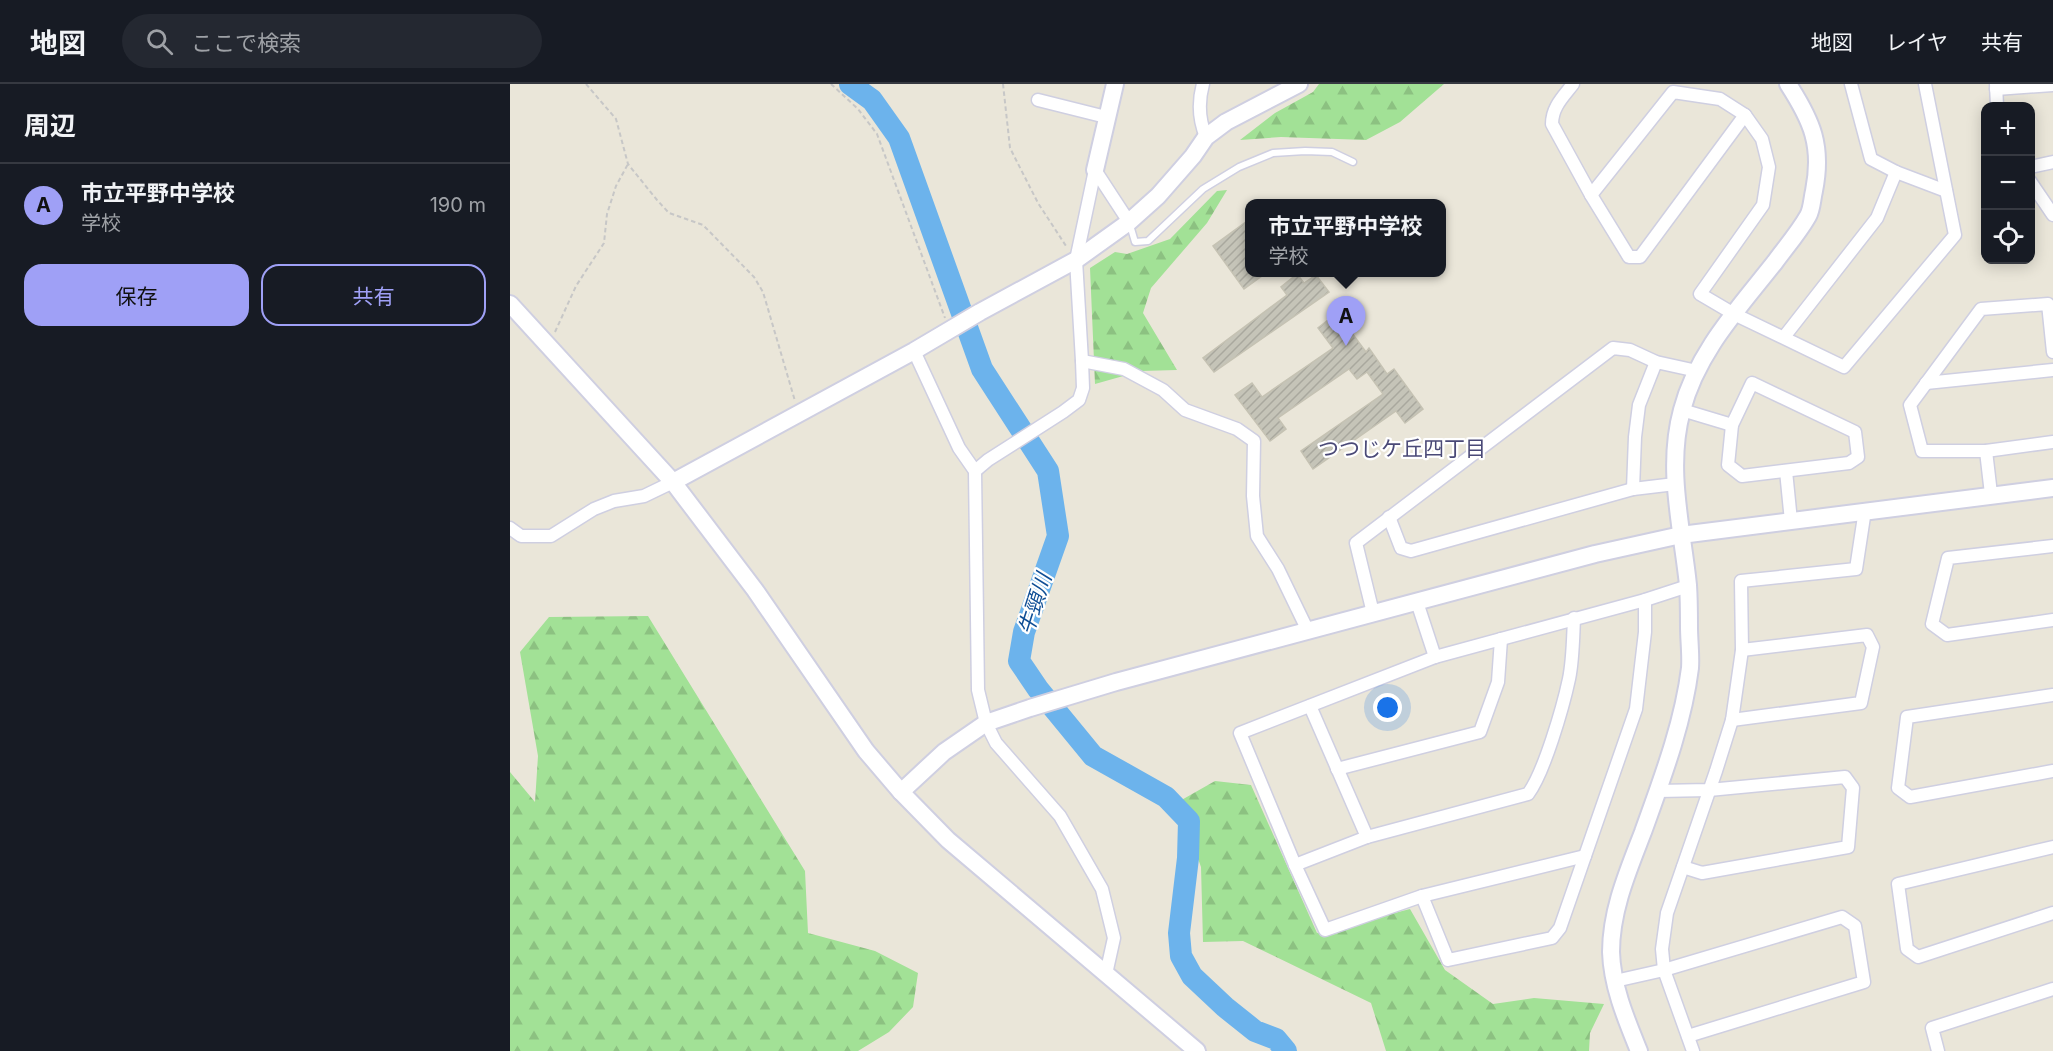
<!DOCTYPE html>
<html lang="ja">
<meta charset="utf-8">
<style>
:root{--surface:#171b24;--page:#242831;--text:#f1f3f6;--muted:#9ea1a6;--line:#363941;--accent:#9fa0f6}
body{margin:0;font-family:Inter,"Noto Sans JP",sans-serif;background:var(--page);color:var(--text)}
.controls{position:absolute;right:18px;top:18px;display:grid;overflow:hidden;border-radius:12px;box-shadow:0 3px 15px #0003}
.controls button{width:54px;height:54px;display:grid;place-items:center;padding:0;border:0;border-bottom:2px solid var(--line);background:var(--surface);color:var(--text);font:30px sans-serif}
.you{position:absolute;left:878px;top:624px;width:21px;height:21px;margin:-15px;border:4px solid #fff;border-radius:50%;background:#1a73e8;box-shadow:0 0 0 9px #1a73e833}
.badge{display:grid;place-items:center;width:39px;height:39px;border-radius:50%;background:var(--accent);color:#111;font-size:20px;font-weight:700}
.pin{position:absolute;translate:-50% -50px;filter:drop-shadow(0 2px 3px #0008)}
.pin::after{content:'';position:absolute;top:32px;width:21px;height:18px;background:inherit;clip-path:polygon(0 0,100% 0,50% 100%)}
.popup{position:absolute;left:735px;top:115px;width:201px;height:78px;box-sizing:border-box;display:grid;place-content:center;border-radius:12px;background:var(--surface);filter:drop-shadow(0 2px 4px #0005);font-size:20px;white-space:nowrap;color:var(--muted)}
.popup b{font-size:22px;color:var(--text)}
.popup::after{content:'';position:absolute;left:50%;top:100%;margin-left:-12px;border:12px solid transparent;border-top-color:var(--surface)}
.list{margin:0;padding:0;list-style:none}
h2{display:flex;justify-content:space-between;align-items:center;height:78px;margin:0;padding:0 24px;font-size:26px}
h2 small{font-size:20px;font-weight:400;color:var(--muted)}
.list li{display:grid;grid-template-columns:39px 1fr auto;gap:18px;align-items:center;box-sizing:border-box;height:84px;padding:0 24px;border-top:2px solid var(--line)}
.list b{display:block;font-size:22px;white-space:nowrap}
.list p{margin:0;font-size:20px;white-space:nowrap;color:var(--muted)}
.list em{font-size:20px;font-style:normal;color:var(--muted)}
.actions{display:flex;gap:12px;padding:18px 24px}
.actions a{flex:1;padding:14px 0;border:2px solid var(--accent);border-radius:18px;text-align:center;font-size:21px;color:var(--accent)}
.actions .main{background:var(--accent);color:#111}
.icon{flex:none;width:33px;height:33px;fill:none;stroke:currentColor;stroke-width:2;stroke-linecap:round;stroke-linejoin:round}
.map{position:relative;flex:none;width:1543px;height:967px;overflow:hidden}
header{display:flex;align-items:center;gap:36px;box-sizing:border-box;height:84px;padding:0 30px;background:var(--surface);border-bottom:2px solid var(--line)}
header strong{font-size:28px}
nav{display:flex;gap:33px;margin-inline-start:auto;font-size:21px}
.search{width:420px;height:54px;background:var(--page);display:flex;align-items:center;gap:15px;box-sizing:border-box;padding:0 21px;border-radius:33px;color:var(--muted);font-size:22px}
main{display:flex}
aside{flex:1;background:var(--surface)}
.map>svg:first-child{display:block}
.forest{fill:url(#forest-firs)}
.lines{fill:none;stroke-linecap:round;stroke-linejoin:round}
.river{stroke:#6cb3ec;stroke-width:22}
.building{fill:url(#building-hatch);stroke:#c5c2b3;stroke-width:1.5}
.lane-casing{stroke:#cfcfe1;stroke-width:9}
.street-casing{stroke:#cfcfe1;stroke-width:15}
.secondary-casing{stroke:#cfcfe1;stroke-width:20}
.path{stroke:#c7c7c7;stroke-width:2;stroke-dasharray:4.5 3;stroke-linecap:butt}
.lane{stroke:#fff;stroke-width:6}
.street{stroke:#fff;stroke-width:12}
.secondary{stroke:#fff;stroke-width:16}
.labels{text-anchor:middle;stroke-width:4.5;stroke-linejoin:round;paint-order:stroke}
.neighbourhood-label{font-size:21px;fill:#4a4977;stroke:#fff}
.water-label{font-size:21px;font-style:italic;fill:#0f4e95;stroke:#fff}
</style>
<header>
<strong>地図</strong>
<div class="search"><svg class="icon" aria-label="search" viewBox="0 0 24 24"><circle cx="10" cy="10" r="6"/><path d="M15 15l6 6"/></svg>ここで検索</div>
<nav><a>地図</a><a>レイヤ</a><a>共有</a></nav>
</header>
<main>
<aside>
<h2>周辺<small></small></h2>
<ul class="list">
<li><span class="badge">A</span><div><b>市立平野中学校</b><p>学校</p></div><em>190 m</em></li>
</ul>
<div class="actions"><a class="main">保存</a><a>共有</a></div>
</aside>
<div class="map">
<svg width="1543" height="967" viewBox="0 0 1543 967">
<defs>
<pattern id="forest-firs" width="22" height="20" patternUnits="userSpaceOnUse" patternTransform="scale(1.5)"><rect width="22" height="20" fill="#a2e196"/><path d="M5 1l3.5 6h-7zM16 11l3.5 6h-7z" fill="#8cc181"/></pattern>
<pattern id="building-hatch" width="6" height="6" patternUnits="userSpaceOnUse" patternTransform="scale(1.5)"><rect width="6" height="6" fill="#c5c4b8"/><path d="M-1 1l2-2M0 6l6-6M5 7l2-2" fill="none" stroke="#a9a89e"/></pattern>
</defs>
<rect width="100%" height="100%" fill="#eae6d9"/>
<!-- forest -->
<g class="forest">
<path d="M809 0H934L890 38 856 56 771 53 730 56 765 29 803 8Z"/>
<path d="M717 106 697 139 641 204 633 229 667 286 631 287 585 300 580 184 605 168 617 170 660 155 707 107Z"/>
<path d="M138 532 295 787 298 849 365 867 408 889 403 923 379 948 348 967H0V688L25 718 28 672 10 568 39 533Z"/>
<path d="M705 697 741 701 807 849 900 825 935 886 983 920 1024 914 1094 920 1080 949 1079 967H876L861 919 733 857 693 858 691 783 668 718Z"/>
</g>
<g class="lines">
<!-- river -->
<path class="river" d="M340 0 362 16 389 54 472 285 538 387 548 452 514 548 509 577 528 605 583 672 656 713 679 737 678 774 669 849 671 872 682 892 715 923 745 947 766 955 776 967"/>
</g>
<!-- building -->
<g class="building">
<path d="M740 135V189H756L734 205 703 162Z"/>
<path d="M787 190 794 199 806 191 819 208 704 288 693 274 777 211 771 203Z"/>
<path d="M827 229 856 268 859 264 877 290 884 285 913 325 895 339 886 327 803 385 791 367 873 310 857 288 847 295 839 285 768 334 776 345 760 357 725 311 742 299 752 313 823 264 808 244Z"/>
</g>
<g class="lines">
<!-- lane casing -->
<g class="lane-casing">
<path id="lane" d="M620 141 625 158 638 157 693 105 729 83 763 69 795 67 822 68 843 78"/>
</g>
<!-- street casing -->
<g class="street-casing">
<g id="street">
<path d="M693 0C688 18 689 36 696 53"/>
<path d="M1063 0C1053 13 1042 23 1042 40L1081 111 1119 173H1130L1235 31"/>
<path d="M1341 0 1361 75 1386 88 1436 107"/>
<path d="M1486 0 1487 22"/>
<path d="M1486 5 1543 1"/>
<path d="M528 16 596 33"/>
<path d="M1520 83 1543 78"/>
<path d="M585 86 619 138"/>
<path d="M1520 97 1543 131"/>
<path d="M1081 111 1163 8 1210 15 1235 31 1252 55 1259 83 1253 121 1190 210 1224 230 1334 283 1445 151 1415 0"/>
<path d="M1274 253 1367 134 1386 88"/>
<path d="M404 267 449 364 465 387 468 606 476 639 486 659 550 732 592 805 604 854 596 890"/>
<path d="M1543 268 1538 220 1471 225 1400 321 1412 367H1476L1543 358"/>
<path d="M572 277 614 285 653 306 675 326 727 345 744 357 743 412 747 452 768 485 798 547"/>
<path d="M1242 299 1345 348 1348 373 1339 379 1232 392 1218 381 1222 341Z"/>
<path d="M1416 299 1543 286"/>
<path d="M1172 326 1222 341"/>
<path d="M1476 367 1481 410"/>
<path d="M465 387 478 376 553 328 569 316 573 304 572 277 566 176 585 86"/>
<path d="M1276 387 1281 437"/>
<path d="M1123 405 1125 353 1129 321 1146 278"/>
<path d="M879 433 891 464 901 467 1123 405 1165 400"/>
<path d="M0 444 11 452H41L84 425 104 417 134 412 163 398"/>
<path d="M1543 462 1438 474 1422 540 1437 551 1543 536"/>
<path d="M907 518 925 573"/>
<path d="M863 529 846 459 1103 264 1120 266 1146 278 1187 287"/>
<path d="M1543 611 1397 633 1388 704 1400 713 1543 687"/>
<path d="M800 622 857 753"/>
<path d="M1222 636 1351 619 1363 563 1357 551 1232 566"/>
<path d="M827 685 970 648 988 598 991 555"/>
<path d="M1148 707 1199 706 1335 693 1343 704 1338 763 1192 789 1173 783"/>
<path d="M1543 763 1388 800 1397 865 1408 873 1543 829"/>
<path d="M1075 772 912 812 815 846 785 781 730 649 925 573 1135 516 1178 502"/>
<path d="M785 781 857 753 1018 710C1034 689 1053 623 1059 595 1063 576 1063 554 1064 534"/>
<path d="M912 812 938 876 1042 854 1050 844 1126 625 1135 548V516"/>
<path d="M1105 897 1154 886 1332 833 1345 842 1354 898 1178 952"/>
<path d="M1183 967 1154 886 1152 865 1157 829 1206 687 1222 636 1232 566 1231 497 1346 485 1355 426"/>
<path d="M1428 967 1422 944 1543 905"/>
</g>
</g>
<!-- secondary casing -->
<g class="secondary-casing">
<g id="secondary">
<path d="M585 86 605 0"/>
<path d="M0 220 163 398 245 506 356 667 391 708 438 756 687 967"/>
<path d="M163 398 404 267 470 228 566 176 619 138 648 112 683 72 696 53 716 38 789 0"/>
<path d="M391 708 434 668 476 639 520 624 606 598 1085 470 1171 451 1543 404"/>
<path d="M1129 967C1116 935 1102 902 1101 868 1101 826 1118 787 1133 748 1152 695 1173 640 1180 584 1181 571 1179 556 1179 543 1179 529 1179 515 1178 501 1172 443 1156 384 1172 326 1187 268 1229 224 1265 178 1276 163 1289 148 1298 132 1302 125 1302 115 1304 107 1313 62 1302 37 1278 0"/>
</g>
</g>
<!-- path -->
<g class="path">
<path d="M76 0 106 35 118 80 147 116 159 129 193 141 244 193 253 208 285 317"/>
<path d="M321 0 348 25 367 50 435 234"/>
<path d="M493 0 500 64 528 119 556 162"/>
<path d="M45 248 66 202 94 159 97 130 106 102 118 80"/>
</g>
<!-- lane -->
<use href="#lane" class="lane"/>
<!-- street -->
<use href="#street" class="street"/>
<!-- secondary -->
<use href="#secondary" class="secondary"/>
</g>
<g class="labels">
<!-- neighbourhood labels -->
<g class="neighbourhood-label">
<text x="892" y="372">つつじケ丘四丁目</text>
</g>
<!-- water labels -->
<g class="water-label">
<text transform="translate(525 520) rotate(-72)" y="7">牛頸川</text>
</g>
</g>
</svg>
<div class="controls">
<button>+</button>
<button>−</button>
<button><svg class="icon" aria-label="locate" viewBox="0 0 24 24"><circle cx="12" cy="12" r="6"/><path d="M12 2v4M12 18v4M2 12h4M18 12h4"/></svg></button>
</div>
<div class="you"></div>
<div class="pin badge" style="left:836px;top:262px">A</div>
<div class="popup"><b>市立平野中学校</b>学校</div>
</div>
</main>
